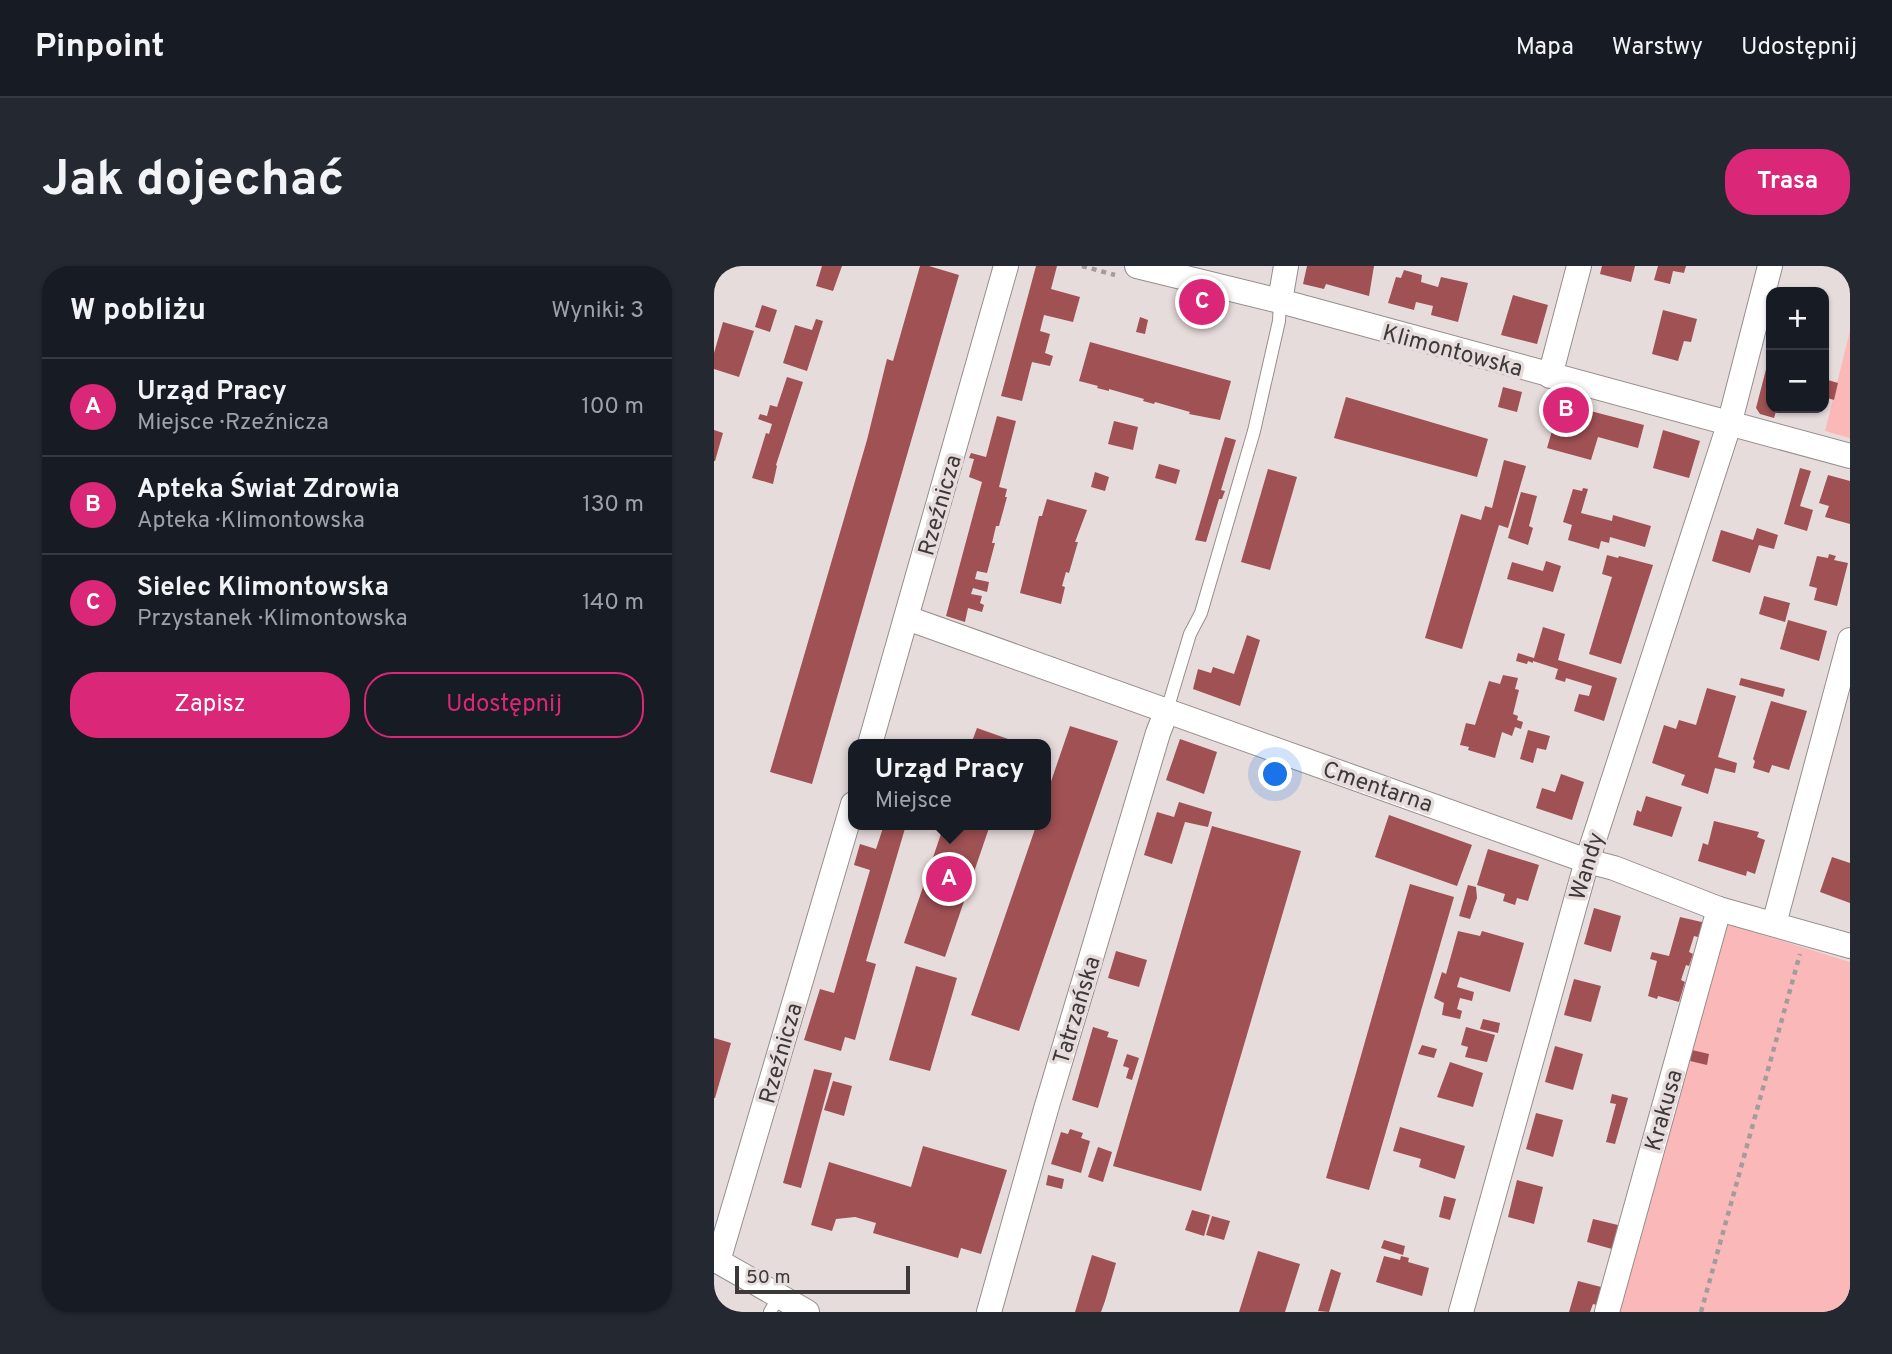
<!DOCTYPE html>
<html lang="pl">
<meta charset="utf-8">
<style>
:root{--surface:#171b24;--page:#242831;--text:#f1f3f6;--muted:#9ea1a6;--line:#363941;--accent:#db2777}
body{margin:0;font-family:Overpass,sans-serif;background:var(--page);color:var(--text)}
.controls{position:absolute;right:21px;top:21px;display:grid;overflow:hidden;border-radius:14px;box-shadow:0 2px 5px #0004}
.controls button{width:63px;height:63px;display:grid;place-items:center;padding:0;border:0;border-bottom:2px solid var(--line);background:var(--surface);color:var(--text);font:35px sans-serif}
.scale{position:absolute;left:21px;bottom:18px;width:175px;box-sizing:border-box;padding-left:7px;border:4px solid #3d3939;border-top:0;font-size:19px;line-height:24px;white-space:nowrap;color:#3d3939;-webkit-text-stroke:5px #e7dcdc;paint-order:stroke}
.you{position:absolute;left:562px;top:509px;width:24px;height:24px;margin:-18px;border:5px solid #fff;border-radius:50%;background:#1a73e8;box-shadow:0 0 0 10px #1a73e833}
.badge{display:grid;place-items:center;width:46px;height:46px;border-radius:50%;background:var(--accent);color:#fff;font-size:23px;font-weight:700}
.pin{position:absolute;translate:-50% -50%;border:4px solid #fff;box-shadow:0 2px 7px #0006}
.popup{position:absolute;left:134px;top:473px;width:203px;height:91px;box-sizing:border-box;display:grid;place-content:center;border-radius:14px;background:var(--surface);filter:drop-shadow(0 2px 5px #0005);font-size:23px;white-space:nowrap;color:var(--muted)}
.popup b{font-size:26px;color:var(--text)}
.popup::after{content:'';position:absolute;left:50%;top:100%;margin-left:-14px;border:14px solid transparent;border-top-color:var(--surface)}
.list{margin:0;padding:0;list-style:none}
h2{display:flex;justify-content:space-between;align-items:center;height:91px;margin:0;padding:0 28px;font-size:30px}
h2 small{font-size:23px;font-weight:400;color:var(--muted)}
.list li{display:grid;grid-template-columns:46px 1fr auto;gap:21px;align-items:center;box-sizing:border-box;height:98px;padding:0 28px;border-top:2px solid var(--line)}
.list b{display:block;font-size:26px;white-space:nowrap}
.list p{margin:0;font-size:23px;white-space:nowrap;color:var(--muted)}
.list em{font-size:23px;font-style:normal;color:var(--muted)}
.actions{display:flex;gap:14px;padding:21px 28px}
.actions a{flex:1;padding:16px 0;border:2px solid var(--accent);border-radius:28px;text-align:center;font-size:24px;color:var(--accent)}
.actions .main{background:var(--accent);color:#fff}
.map{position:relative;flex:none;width:1136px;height:1046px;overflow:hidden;border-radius:28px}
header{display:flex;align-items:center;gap:42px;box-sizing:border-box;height:98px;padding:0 35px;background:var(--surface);border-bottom:2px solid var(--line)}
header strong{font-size:33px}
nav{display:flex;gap:38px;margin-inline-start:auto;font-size:24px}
.intro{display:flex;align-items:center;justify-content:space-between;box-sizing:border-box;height:168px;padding:0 42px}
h1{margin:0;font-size:49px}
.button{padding:18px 32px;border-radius:28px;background:var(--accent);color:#fff;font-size:24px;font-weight:700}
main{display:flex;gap:42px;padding:0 42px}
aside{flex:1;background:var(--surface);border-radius:28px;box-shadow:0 2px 5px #0004}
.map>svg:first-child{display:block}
.green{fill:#fbb8b8}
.building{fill:#9f5154}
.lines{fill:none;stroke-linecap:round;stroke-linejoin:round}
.lane-casing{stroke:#968d8c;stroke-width:14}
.street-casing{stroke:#968d8c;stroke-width:26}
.path{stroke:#a49c9c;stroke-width:4.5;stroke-dasharray:5 5;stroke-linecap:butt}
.lane{stroke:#fff;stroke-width:12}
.street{stroke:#fff;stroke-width:24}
.labels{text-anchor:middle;stroke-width:7;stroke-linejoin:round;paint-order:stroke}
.street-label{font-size:23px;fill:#3d3939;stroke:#e7dcdc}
</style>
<header>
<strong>Pinpoint</strong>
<nav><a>Mapa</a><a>Warstwy</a><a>Udostępnij</a></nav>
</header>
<div class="intro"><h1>Jak dojechać</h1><a class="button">Trasa</a></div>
<main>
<aside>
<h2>W pobliżu<small>Wyniki: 3</small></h2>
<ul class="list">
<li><span class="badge">A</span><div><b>Urząd Pracy</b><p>Miejsce · Rzeźnicza</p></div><em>100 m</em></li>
<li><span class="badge">B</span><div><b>Apteka Świat Zdrowia</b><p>Apteka · Klimontowska</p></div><em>130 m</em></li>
<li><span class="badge">C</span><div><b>Sielec Klimontowska</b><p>Przystanek · Klimontowska</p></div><em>140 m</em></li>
</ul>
<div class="actions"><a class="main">Zapisz</a><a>Udostępnij</a></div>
</aside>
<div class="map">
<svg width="1136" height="1046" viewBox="0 0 1136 1046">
<rect width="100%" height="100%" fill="#e7dcdc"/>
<!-- green -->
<g class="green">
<path d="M1136 65V172L1111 165Z"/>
<path d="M1014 658 1136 696V1046H900L1005 669Z"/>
</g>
<!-- building -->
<g class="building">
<path d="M108 0H128L119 25 102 20Z"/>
<path d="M206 0H215L245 9 98 518 56 506 153 174 173 93 179 95Z"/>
<path d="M322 0H343L337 23 366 31 359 56 330 49 326 65 336 68 331 87 339 90 336 100 318 96 308 135 287 130Z"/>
<path d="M593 0H660L655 30 612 18 610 23 589 18Z"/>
<path d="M888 0H921L917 16 886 8Z"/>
<path d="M944 0H972L970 7 959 5 956 18 940 14Z"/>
<path d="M690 4 708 9 707 16 724 21 727 11 754 17 744 56 717 49 719 40 702 36 700 44 674 37 682 11 687 12Z"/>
<path d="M799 29 834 39 823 78 787 69Z"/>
<path d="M48 39 63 44 56 66 41 61Z"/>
<path d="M949 44 983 53 977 76 970 75 964 95 938 88Z"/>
<path d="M426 51 434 54 431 68 422 66Z"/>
<path d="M102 53 109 55 93 105 69 97 81 59 98 64Z"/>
<path d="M9 56 40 65 25 111 0 103V87Z"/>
<path d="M376 76 517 115 506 154 475 148 476 146 441 136 440 138 429 135 430 133 395 123V125L383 122 384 120 365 115Z"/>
<path d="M1056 88 1057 142H1063L1060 152 1046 148 1042 142Z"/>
<path d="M73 111 89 116 62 199 63 200 59 218 38 212 52 167 55 168 58 158 44 153 46 148 53 150 56 139 63 141Z"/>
<path d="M1114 114 1124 117 1120 134 1110 131Z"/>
<path d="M789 121 808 126 803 146 784 141Z"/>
<path d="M632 131 774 173 763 211 620 172Z"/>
<path d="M846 137 930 159 924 182 884 171 877 194 833 182Z"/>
<path d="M283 150 302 155 285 221 293 223 291 231H293L285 260H282L278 277H281L273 307 263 305 261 313 275 316 273 326 259 322 257 328 268 330 266 337 270 339 268 346 254 342 251 356 232 350 268 216 255 211 260 193 255 192 257 187 272 191Z"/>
<path d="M400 155 424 161 419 184 394 178Z"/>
<path d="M0 164 9 167 1 195H0Z"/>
<path d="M949 164 986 175 975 212 939 202Z"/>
<path d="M511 171 522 174 507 224 511 225 508 233H505L492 276 481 274Z"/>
<path d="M790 194 812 200 794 262 785 259 748 383 711 372 747 248 767 254 771 240 778 242Z"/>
<path d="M445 198 466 204 462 218 441 212Z"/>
<path d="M1086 202 1097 205 1086 240 1099 244 1093 265 1070 258Z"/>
<path d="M554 203 583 211 556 304 527 296Z"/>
<path d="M381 206 395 211 391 225 377 221Z"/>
<path d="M1114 209 1136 215V258L1111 251 1115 240 1105 237Z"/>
<path d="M869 222 874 223 867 247 898 255 899 249 937 260 931 281 896 271 895 277 887 275 885 283 854 274 858 259 849 256 859 223 868 225Z"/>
<path d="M807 226 823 230 815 260 819 262 814 279 794 272Z"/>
<path d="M333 233 373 244 361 276H364L355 307 352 306 348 320 351 321 347 338 306 327 325 250H328Z"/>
<path d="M1043 262 1064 269 1060 283 1045 279 1036 307 998 295 1007 264 1039 274Z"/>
<path d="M1115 288 1122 290 1120 294 1134 297 1123 340 1100 334 1103 322 1095 320 1103 290 1114 292Z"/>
<path d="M893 289 904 292 905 290 939 299 907 398 875 388 898 311 888 308Z"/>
<path d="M832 295 847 300 839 326 793 313 798 296 829 305Z"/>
<path d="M1050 330 1076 337 1071 356 1045 348Z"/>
<path d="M1074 354 1113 365 1105 395 1066 383Z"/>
<path d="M829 361 851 368 844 394 903 412 890 455 860 445 865 428 875 430 878 420 852 412 851 416 841 413 844 403 819 395V397L814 395 813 398 802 395 804 387 820 392Z"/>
<path d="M533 369 546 374 526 440 479 423 484 403 497 407 499 401 520 408Z"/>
<path d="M789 409 804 412 801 423 805 424 799 448 804 450 803 454 809 456 807 463 801 461 798 470 788 466 781 492 754 484 755 481 746 479 752 457 761 459 775 415 786 418Z"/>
<path d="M1027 412 1071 423 1069 431 1025 419Z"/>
<path d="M993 422 1022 430 1004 491 1023 497 1021 507 1001 502 994 528 967 519 971 509 938 497 950 459 962 463 965 454 982 459Z"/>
<path d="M1057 435 1093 445 1075 504 1058 499 1055 507 1039 502 1041 495 1039 493Z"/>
<path d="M356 460 404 475 305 765 257 749 321 563 310 559H331V533Z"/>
<path d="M263 462 308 478H257Z"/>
<path d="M814 464 836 470 832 484 823 482 819 497 806 493Z"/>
<path d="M466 473 503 486 490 528 452 514Z"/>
<path d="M847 508 870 516 858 554 822 542 828 522 841 526Z"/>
<path d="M932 530 968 541 958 571 919 559 923 544 927 546Z"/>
<path d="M465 536 498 546 494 561 471 556 458 598 430 589 443 546 460 551Z"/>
<path d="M675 549 758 579 743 620 661 591Z"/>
<path d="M1000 555 1045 566 1043 571 1051 574 1041 608 1033 605 1032 610 984 595 989 577 994 579Z"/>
<path d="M170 559H192L152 695 162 698 141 774 131 771 127 785 90 774 106 723 120 727 156 604 140 599 146 578 162 583Z"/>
<path d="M230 559H276L231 691 190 677Z"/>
<path d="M498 560 587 585 487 925 399 900Z"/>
<path d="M774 583 825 599 814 635 803 632 801 639 789 635 791 628 763 619Z"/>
<path d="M1118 591 1136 597V637L1106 626Z"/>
<path d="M696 618 740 631 655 924 612 912Z"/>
<path d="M754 619 762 621 763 632 756 653 745 650Z"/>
<path d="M880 642 907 650 897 686 870 678Z"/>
<path d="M966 651 992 657 988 672 980 670 975 686 979 688 975 700 972 699 967 714 971 716 965 736 944 730 943 733 934 730 943 695 936 693 938 686 955 690Z"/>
<path d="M744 665 766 670 768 665 810 677 796 726 746 711 743 721 760 726 758 735 746 732 743 743 748 745 746 753 728 749 730 737 720 732 728 706 732 708Z"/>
<path d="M402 685 433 694 425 721 394 712Z"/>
<path d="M202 700 243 712 216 805 175 794Z"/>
<path d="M860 713 887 720 877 756 850 749Z"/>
<path d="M769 753 786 757 784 767 766 763Z"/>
<path d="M379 761 395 766 393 771 404 774 384 842 358 834Z"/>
<path d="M752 761 781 769 773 796 751 791 754 781 747 779Z"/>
<path d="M0 772 17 777 1 832H0Z"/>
<path d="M708 779 723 783 720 792 704 788Z"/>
<path d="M841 780 869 788 859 824 831 816Z"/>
<path d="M978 784 995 788 993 799 976 795Z"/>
<path d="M413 788 425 792 418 814 412 812 415 802 409 800Z"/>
<path d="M736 796 769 807 759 841 723 831Z"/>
<path d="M100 803 118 807 87 922 69 917Z"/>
<path d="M119 815 138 820 130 850 110 844Z"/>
<path d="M898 828 914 832 901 878 892 876 902 838 896 837Z"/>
<path d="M822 847 849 854 839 891 812 883Z"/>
<path d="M686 861 751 880 741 913 705 901 707 893 679 885Z"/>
<path d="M356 863 369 867 367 872 376 875 367 907 337 898 347 866 354 868Z"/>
<path d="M209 880 293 904 267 988 247 982 244 992 159 967 162 957 141 951 122 953 118 965 97 959 115 896 197 921Z"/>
<path d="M384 881 398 886 389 916 374 911Z"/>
<path d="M334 909 350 913 348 923 332 919Z"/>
<path d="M803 914 829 921 820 958 794 951Z"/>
<path d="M730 930 742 933 736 954 725 951Z"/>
<path d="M478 944 496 949 490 970 471 964Z"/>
<path d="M498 950 516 955 510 974 492 969Z"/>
<path d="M879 953 904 959 898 983 873 976Z"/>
<path d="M670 974 691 980 689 989 667 982Z"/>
<path d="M544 985 586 998 571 1046H525Z"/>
<path d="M378 989 402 997 391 1035 387 1046H361Z"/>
<path d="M670 990 686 994 687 990 695 992 694 996 715 1002 708 1030 662 1016Z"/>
<path d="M617 1003 627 1007 615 1046 604 1045Z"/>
<path d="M864 1015 891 1022 886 1040 879 1038 876 1046H855Z"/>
</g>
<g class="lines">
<!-- lane casing -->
<g class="lane-casing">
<g id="lane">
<path d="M453 444 476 368 487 347 540 165 565 55 566 35"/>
<path d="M56 1046 65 1030"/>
</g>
</g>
<!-- street casing -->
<g class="street-casing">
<g id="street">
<path d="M423 0 566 35 1136 190"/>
<path d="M566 35 572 0"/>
<path d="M836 110 865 0"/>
<path d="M193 352 873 595 900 602 1005 643 1136 680"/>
<path d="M156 478 292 0"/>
<path d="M1060 658 1136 374"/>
<path d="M0 993 93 1046"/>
<path d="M4 995 139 538"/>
<path d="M275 1046 332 843 444 467 453 444"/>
<path d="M747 1046 873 595 1015 159 1056 0"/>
<path d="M893 1046 1005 643"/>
</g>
</g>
<!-- path -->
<g class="path">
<path d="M368 0 401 9"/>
<path d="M987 1046 1086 688"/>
</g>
<!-- lane -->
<use href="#lane" class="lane"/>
<!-- street -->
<use href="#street" class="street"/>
</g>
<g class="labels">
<!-- street labels -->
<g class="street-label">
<text transform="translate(739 84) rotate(15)" y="8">Klimontowska</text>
<text transform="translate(225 239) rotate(-74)" y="8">Rzeźnicza</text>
<text transform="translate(664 520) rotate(19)" y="8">Cmentarna</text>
<text transform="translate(872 600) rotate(-73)" y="8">Wandy</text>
<text transform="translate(362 744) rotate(-73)" y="8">Tatrzańska</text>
<text transform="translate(66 787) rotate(-74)" y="8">Rzeźnicza</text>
<text transform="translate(949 844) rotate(-74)" y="8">Krakusa</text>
</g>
</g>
</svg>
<div class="controls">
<button>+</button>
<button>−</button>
</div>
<div class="scale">50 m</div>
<div class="you"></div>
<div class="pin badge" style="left:235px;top:613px">A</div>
<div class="popup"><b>Urząd Pracy</b>Miejsce</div>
<div class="pin badge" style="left:852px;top:144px">B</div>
<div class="pin badge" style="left:488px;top:36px">C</div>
</div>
</main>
